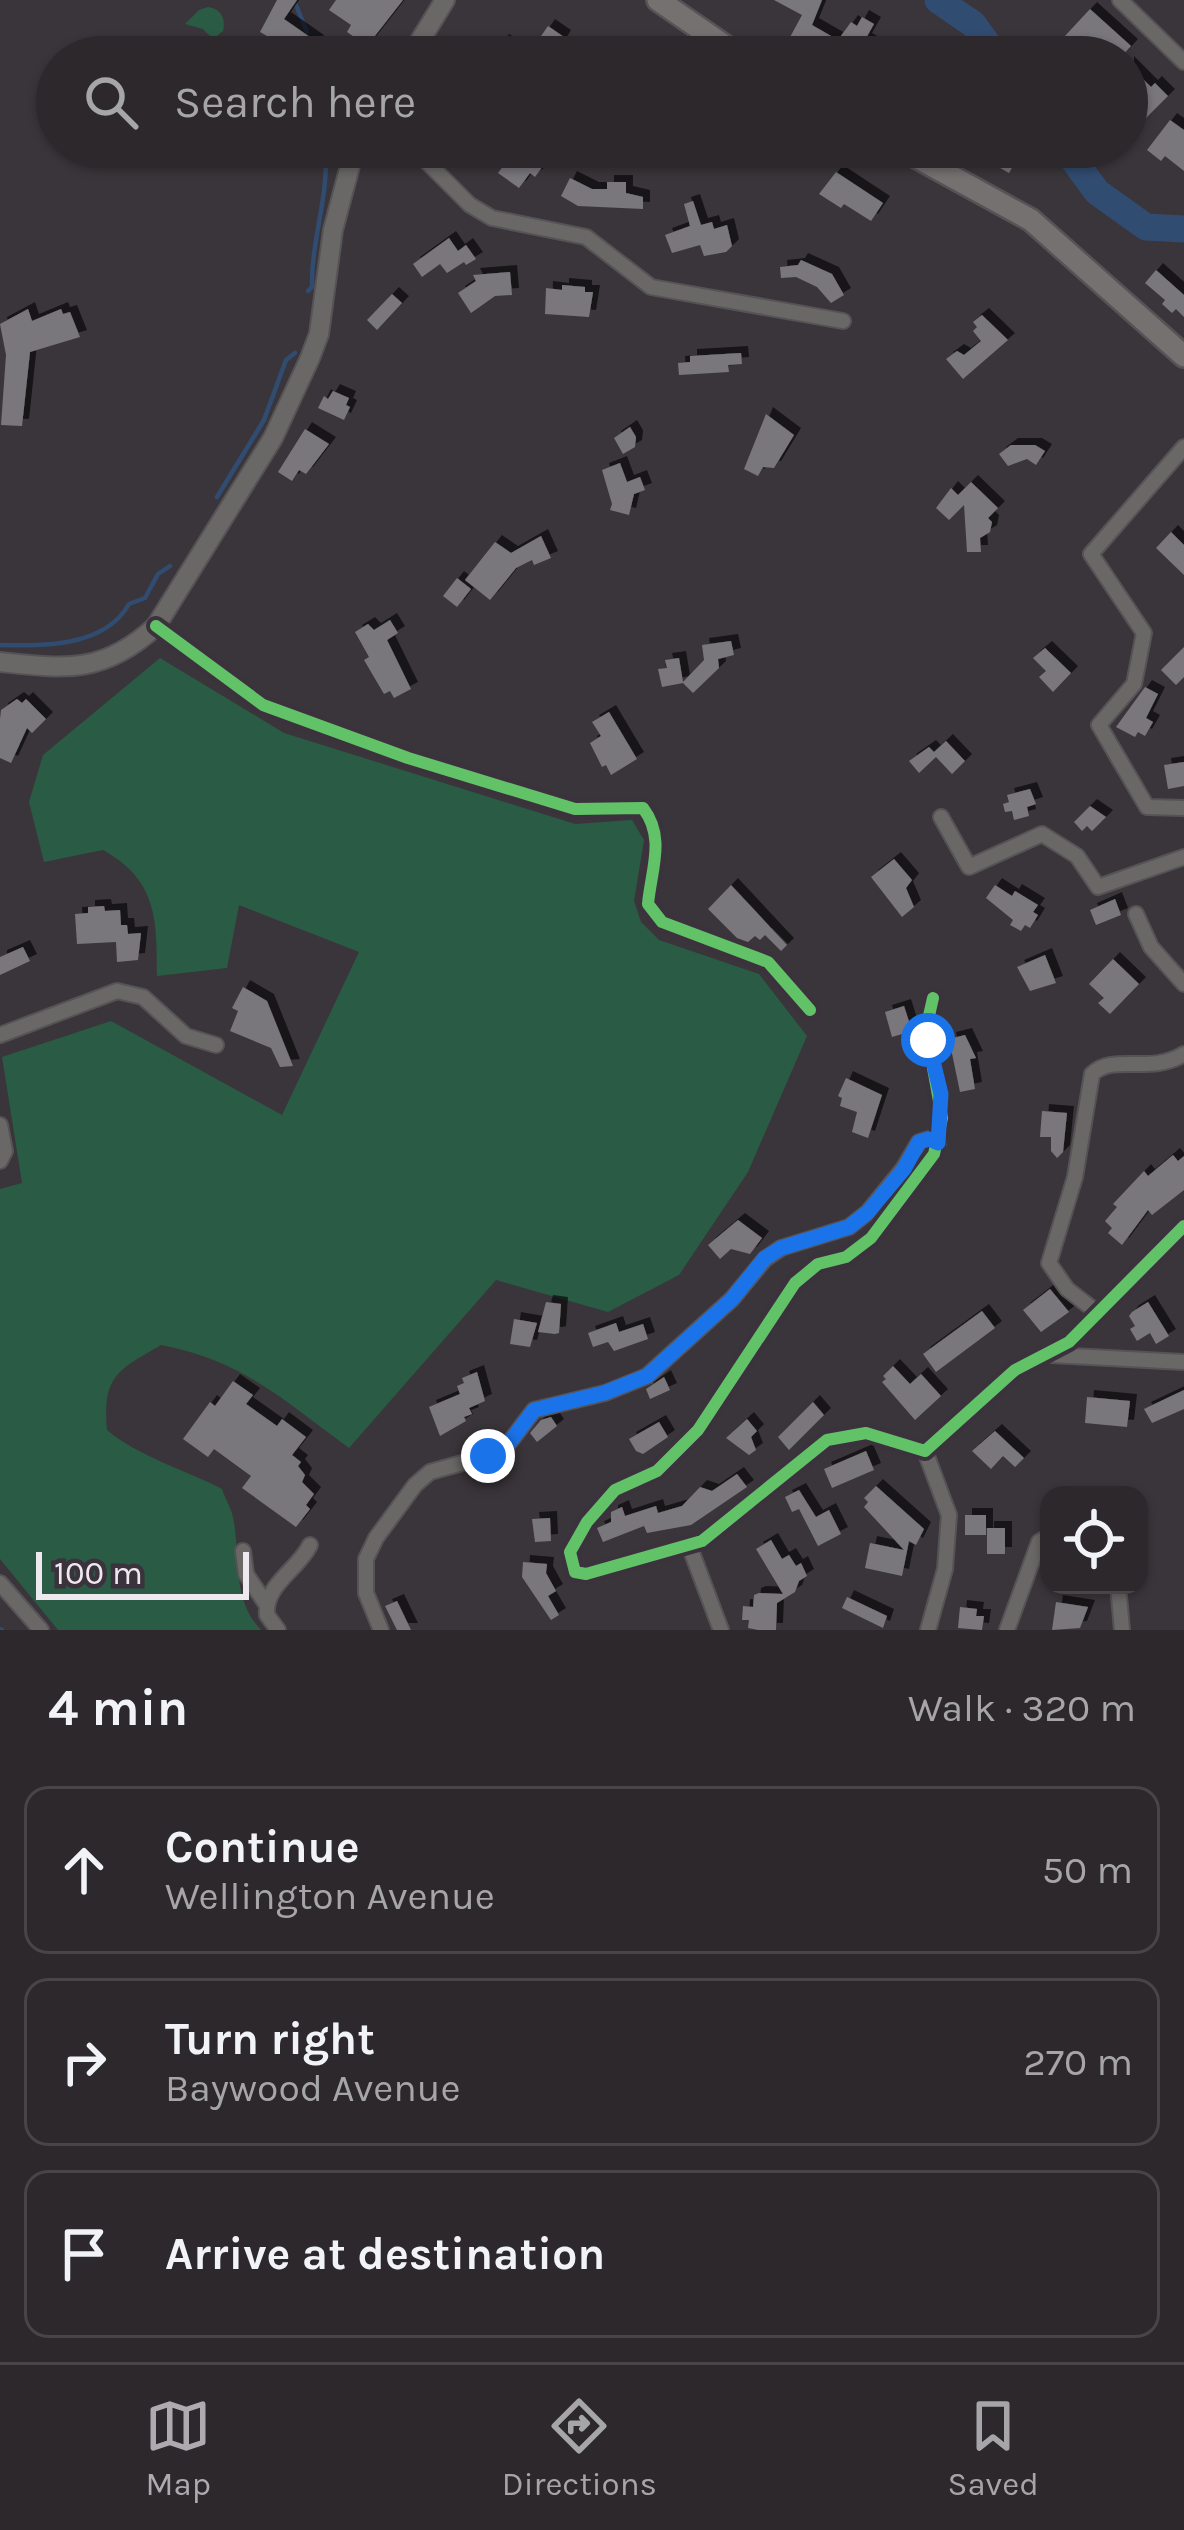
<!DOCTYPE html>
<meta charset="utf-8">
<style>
:root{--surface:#2c282c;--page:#383438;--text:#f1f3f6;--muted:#a6a6a9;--line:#484448;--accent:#afaab0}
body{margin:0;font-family:Karla,sans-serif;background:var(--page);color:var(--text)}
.controls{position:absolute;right:36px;bottom:36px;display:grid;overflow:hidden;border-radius:24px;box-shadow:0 3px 9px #0004}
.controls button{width:108px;height:108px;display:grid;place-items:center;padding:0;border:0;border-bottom:3px solid var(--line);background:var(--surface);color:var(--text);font:60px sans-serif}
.scale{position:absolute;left:36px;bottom:30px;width:213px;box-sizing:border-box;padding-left:12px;border:6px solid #eee9ef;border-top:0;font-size:33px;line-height:42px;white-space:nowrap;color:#eee9ef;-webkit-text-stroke:9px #3b323d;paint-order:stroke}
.stop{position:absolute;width:36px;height:36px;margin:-27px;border:9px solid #1a73e8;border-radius:50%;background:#fff}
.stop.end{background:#1a73e8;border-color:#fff;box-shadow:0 3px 12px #0008}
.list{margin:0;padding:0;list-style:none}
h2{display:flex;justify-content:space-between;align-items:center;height:156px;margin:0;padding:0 48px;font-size:51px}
h2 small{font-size:39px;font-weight:400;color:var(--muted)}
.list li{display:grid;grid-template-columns:78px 1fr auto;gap:36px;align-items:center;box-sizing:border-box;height:168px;margin:0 24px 24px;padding:0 24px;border:3px solid var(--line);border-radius:24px}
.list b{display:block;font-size:45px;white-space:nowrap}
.list p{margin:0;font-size:39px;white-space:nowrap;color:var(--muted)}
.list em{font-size:39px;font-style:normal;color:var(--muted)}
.icon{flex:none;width:66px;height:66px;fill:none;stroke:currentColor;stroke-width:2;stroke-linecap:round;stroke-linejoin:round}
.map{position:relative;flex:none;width:1184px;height:1630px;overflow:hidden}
.search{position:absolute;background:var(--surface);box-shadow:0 3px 9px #0004;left:36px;right:36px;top:36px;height:132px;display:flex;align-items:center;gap:30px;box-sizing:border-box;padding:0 42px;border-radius:66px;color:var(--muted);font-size:45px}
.sheet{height:732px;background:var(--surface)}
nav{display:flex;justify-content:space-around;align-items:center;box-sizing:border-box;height:168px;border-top:3px solid var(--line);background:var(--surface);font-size:33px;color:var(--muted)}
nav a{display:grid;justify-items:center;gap:6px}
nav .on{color:var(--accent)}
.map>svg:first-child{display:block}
.green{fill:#2a5b45}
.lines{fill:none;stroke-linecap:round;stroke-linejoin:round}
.stream{stroke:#314c71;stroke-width:4.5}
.river{stroke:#314c71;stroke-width:27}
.building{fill:#7a777c;filter:url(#shadow)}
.minor-casing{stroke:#565356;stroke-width:18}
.tertiary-casing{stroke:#565356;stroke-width:22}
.primary-casing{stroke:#565356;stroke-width:26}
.minor{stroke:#6a6867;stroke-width:14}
.tertiary{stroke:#6a6867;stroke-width:18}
.primary{stroke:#747170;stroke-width:21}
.cycleway-casing{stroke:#3b323d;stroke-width:20}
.cycleway{stroke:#61c268;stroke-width:12}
.route{stroke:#1a73e8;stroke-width:15}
</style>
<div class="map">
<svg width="1184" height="1630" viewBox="0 0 1184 1630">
<defs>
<filter id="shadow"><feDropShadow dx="7" dy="-7" stdDeviation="0" flood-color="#0009"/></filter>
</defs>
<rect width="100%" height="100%" fill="#3a353a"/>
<!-- green -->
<g class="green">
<path d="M208 7C221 9 226 18 223 31L213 39 203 29 185 24 199 10Z"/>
<path d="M160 658 284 733 575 824 632 820 644 840 634 901 641 922 659 940 759 974 807 1036 748 1172 679 1275 608 1312 496 1280 349 1448C283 1400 244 1361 161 1345 118 1370 102 1376 107 1430 139 1457 184 1469 222 1489 225 1498 231 1508 233 1517 241 1556 231 1599 261 1630H58L0 1559V1189L22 1183 2 1057 111 1021 282 1115 359 952 239 905 227 968 157 976C157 919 157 880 103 850L44 862 29 802 43 755Z"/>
</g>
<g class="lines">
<!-- stream -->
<g class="stream">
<path d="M296 5 307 32"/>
<path d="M308 291 312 287C311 239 330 194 325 147"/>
<path d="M217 497 264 420 286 360 295 353"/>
<path d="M0 645C44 646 105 647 129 604L145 598 158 574 170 566"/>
<path d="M0 1629 2 1630"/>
</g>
<!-- river -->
<g class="river">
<path d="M938 0 973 24 997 57"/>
<path d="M1064 147 1097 192 1146 227 1184 229"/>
</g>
</g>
<!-- building -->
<g class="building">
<path d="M277 0H297L284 19 317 42 308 56 304 53 302 56 260 32Z"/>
<path d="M336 0H403L367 46 347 32 351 25 329 10Z"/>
<path d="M774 0H822L812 25 838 40 851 22 857 26 862 17 874 24 865 40 896 57H838L804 38 800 45 789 39 802 15Z"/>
<path d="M1090 9 1131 46 1121 57H1096L1079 41 1074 46 1064 37Z"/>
<path d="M548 26 564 37 552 57H492L502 41 520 52 535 45Z"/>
<path d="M1127 63 1151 87 1155 83 1168 96 1142 122 1133 113 1127 119Z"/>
<path d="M1170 120 1184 130V171L1165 156 1161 161 1147 150Z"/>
<path d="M963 147H1024L1009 173Z"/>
<path d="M532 149 547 160 535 177 530 173 519 188 498 173 510 157 520 165Z"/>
<path d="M836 172 883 203 871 221 844 204 841 208 819 194Z"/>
<path d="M570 178 592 189H607V182H626V193L643 197V209L578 206 561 196Z"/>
<path d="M693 201 701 225 712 222 714 229 727 225 732 246 726 252 704 256 700 245 672 253 665 235 690 226 684 204Z"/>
<path d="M449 238 458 251 466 245 476 259 466 265 464 262 447 273 440 264 422 277 413 264Z"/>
<path d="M801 260 832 274 844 295 831 303 817 287 796 277 781 278 780 267 798 265Z"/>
<path d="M1156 270 1184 295V317L1176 309 1172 313 1162 304 1165 300 1145 283Z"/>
<path d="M510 272 512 295 495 296 471 313 458 293 476 281 473 275Z"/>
<path d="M562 285 585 287V292H593L589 317 545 314 546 288 562 290Z"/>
<path d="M392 294 402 303 377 330 367 320Z"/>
<path d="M28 309 32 321 61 309 63 314 70 312 80 337 30 352 22 426 1 425 6 355 0 324Z"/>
<path d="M982 315 1008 340 963 379 946 359 957 351 964 355 981 341 973 331 977 327 973 322Z"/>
<path d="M741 353 742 364 728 365 729 372 679 375 678 363 690 362V356Z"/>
<path d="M333 391 349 398 346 405 350 407 344 420 318 408 324 396 328 399Z"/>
<path d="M766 414 794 435 774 468 763 467 758 476 744 469Z"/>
<path d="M630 427 636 437 635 447 623 454 614 438Z"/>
<path d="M305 429 329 444 306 474 299 470 292 481 278 472Z"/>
<path d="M1011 445H1035L1045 451 1036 465 1027 459 1008 466 999 454Z"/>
<path d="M620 463 627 482 640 477 645 490 634 494 629 515 610 510 612 504 602 470Z"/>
<path d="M971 482 998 508 988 518 992 522 990 532 980 538 981 552H967L964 505 949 520 936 508 951 488 958 495Z"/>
<path d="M1171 532 1184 545V575L1156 548Z"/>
<path d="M541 536 551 558 534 565 532 560 516 568 490 600 465 580 495 542 511 553Z"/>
<path d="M457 578 471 589 457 607 443 596Z"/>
<path d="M390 620 398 633 387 640 411 689 394 698 390 691 384 694 364 660 369 657 355 632 368 624 374 630Z"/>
<path d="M731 641 734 655 718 659 719 668 693 693 683 683 662 687 658 669 667 668 665 660 679 658 683 682 704 660 702 645Z"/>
<path d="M1184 647V677L1176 685 1161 670Z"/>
<path d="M1045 648 1071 673 1053 692 1039 677 1046 671 1033 658Z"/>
<path d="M1145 687 1158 694 1146 718 1153 722 1145 736 1138 732 1135 737 1116 727Z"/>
<path d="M17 699 22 703 26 699 46 719 32 733 27 728 11 763 0 758V719L1 710Z"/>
<path d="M609 712 637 759 611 775 606 765 602 767 590 743 601 736 592 722Z"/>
<path d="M946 741 965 761 952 774 936 757 919 773 909 761 929 747 934 752Z"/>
<path d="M1184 762V786L1168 789 1164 765Z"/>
<path d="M1030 789 1036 804 1027 807 1029 816 1014 820 1012 811 1005 812 1003 804 1009 802 1007 795Z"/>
<path d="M1090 806 1106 817 1092 831 1087 826 1082 831 1074 822Z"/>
<path d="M894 859 912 880 906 888 914 907 902 917 871 877Z"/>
<path d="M731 885 787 945 781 951 765 935 760 940 755 936 748 942 737 938 708 909Z"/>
<path d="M995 885 1012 896 1015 891 1038 905 1033 912 1038 915 1030 928 1025 925 1021 931 1010 925 1013 920 986 898Z"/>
<path d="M1115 899 1121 915 1096 925 1090 910Z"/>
<path d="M104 906 105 911 120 910 121 925H127L128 934 141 933 138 960 117 962 116 942 77 944 75 914 88 913V907Z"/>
<path d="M23 947 30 961 0 975V957Z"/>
<path d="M1045 955 1056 983 1030 991 1017 967Z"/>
<path d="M1113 959 1139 984 1110 1014 1098 1003 1104 998 1089 984Z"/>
<path d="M243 987 267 1001 293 1066 280 1067 271 1048 230 1031 238 1011 232 1008Z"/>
<path d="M904 1006 912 1031 892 1037 885 1012Z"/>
<path d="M965 1035 976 1058 970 1059 975 1089 960 1092 949 1039Z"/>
<path d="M846 1078 882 1095 868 1138 852 1132 857 1112 840 1106 842 1098 838 1096Z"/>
<path d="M1042 1111 1067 1113 1063 1152 1057 1158 1051 1151V1137H1040Z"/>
<path d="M1173 1155 1178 1161 1184 1156V1190L1152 1215 1148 1210 1122 1245 1108 1233 1112 1228 1105 1221 1117 1207 1113 1204 1144 1171 1148 1176Z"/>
<path d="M738 1220 762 1238 750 1254 731 1249 720 1259 708 1245Z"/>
<path d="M1050 1289 1069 1312 1041 1332 1023 1310Z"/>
<path d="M546 1302 561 1304 559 1333 555 1334 538 1332Z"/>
<path d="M1148 1302 1169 1336 1156 1344 1150 1333 1137 1341 1130 1329 1135 1326 1129 1316 1132 1312Z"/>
<path d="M982 1311 995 1328 936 1372 923 1354Z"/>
<path d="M514 1319 537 1323 530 1347 510 1344Z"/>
<path d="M616 1323 619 1332 643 1324 648 1339 614 1351 608 1342 593 1347 588 1333Z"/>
<path d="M893 1366 910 1384 921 1374 941 1396 915 1420 882 1382 886 1379 883 1376Z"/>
<path d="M477 1372 485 1401 469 1408 472 1414 464 1417 466 1421 440 1436 429 1407 460 1394 457 1386 464 1383 462 1378Z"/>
<path d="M664 1377 670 1390 650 1399 646 1389Z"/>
<path d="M233 1381 253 1395 246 1404 277 1426 282 1419 306 1437 292 1455 301 1462 298 1466 305 1475 302 1482 314 1494 306 1505 310 1509 296 1527 242 1488 251 1476 214 1449 208 1457 183 1439 210 1402 215 1406Z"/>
<path d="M1184 1390V1409L1152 1423 1144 1409Z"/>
<path d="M1087 1397 1130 1401 1127 1427 1085 1423Z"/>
<path d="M813 1402 824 1415 789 1450 778 1437Z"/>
<path d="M551 1417 557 1426 537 1442 530 1433 541 1420Z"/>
<path d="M747 1419 757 1431 751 1437 756 1450 749 1455 726 1438Z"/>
<path d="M659 1422 668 1437 643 1454 636 1451 629 1439Z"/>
<path d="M995 1431 1024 1458 1015 1467 1003 1456 991 1469 972 1451Z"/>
<path d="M866 1451 874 1470 832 1488 824 1469Z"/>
<path d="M737 1474 747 1487 691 1525 647 1533 644 1526 603 1542 597 1528 611 1522V1512L622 1507 625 1516 656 1506 658 1513 682 1506 700 1487 712 1491Z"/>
<path d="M876 1486 924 1529 916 1545 909 1541 902 1576 865 1568 870 1543 904 1550 864 1507 868 1502 864 1498Z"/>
<path d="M799 1490 816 1517 829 1510 841 1534 818 1546 799 1509 792 1512 785 1497Z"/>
<rect x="965" y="1515" width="21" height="20"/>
<path d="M550 1518 551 1541 535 1542 532 1519Z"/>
<rect x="987" y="1528" width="18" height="26"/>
<path d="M771 1540 782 1559 789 1555 796 1566 801 1563 807 1576 799 1581 795 1592 777 1603 776 1630H758L748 1628 749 1620H742L743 1606 753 1607 754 1595 759 1593 783 1594 756 1549Z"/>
<path d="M523 1562 547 1564 546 1573 556 1591 548 1596 559 1615 551 1620 522 1577Z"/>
<path d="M847 1597 887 1616 883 1628 842 1608Z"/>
<path d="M397 1601 411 1630H397L385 1606Z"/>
<path d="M1056 1602 1088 1607 1080 1628 1052 1630Z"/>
<path d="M960 1607 977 1609 976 1616H984L982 1630 958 1628Z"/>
</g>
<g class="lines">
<!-- minor casing -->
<g class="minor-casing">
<g id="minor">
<path d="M1120 0 1184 62"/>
<path d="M412 147 470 205 492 218 586 237 651 287 843 321"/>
<path d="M1184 447 1091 554 1144 633 1134 684 1099 725 1147 807 1184 808"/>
<path d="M156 626 263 705 408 758 575 809 643 808C666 838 651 870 648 904L662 922 768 962 810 1010"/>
<path d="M941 817 969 867 1042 834 1077 856 1098 887 1184 857"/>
<path d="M1136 914 1151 947 1184 984"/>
<path d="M933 998 926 1029 942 1118 934 1154 871 1238 846 1257 818 1264 795 1283 698 1430 657 1471 615 1490 587 1522 570 1552 575 1572 586 1574 702 1541 827 1440 866 1433 925 1451 1015 1370 1069 1342 1184 1226"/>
<path d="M0 1035 117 991 143 997 186 1036 216 1045"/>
<path d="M0 1125 5 1151 0 1161"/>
<path d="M1098 1313 1067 1289 1049 1263 1075 1177 1092 1074C1114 1053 1150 1075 1184 1054"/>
<path d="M1052 1355 1184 1362"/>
<path d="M925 1451 949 1515 945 1569 928 1630"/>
<path d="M689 1545 721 1630"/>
<path d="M243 1551 246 1574 266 1604"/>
<path d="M0 1583 41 1630"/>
<path d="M1118 1585 1122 1630"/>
<path d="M278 1630 267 1615C264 1585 298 1570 310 1545"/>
<path d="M381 1630 366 1593V1559L376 1538 415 1485 430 1472 487 1456 506 1447 534 1410 605 1393 647 1376 732 1299 765 1259 781 1248 849 1227 868 1212 903 1169 919 1142 929 1139 938 1143"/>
<path d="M1007 1630 1039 1542 1049 1536"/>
</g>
</g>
<!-- tertiary casing -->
<g class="tertiary-casing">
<g id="tertiary">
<path d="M410 57 445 0"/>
<path d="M0 662C67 669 104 674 156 626L273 438 310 358 319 334 333 230 355 147"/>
</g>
</g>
<!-- primary casing -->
<g class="primary-casing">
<g id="primary">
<path d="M658 0 741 57"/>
<path d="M898 147 1031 220 1184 356"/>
</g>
</g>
<!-- minor -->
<use href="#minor" class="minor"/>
<!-- tertiary -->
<use href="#tertiary" class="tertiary"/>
<!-- primary -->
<use href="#primary" class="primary"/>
<!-- cycleway casing -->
<g class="cycleway-casing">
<g id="cycleway">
<path d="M156 626 263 705 408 758 575 809 643 808C666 838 651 870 648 904L662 922 768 962 810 1010"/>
<path d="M933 998 926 1029 942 1118 934 1154 871 1238 846 1257 818 1264 795 1283 698 1430 657 1471 615 1490 587 1522 570 1552 575 1572 586 1574 702 1541 827 1440 866 1433 925 1451 1015 1370 1069 1342 1184 1226"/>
</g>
</g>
<!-- cycleway -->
<use href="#cycleway" class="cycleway"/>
</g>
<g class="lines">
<!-- route -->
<path class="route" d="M488 1456 506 1447 534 1410 604 1393 647 1376 732 1299 765 1258 781 1248 849 1227 868 1212 904 1169 919 1142 929 1139 938 1143 941 1094 928 1040"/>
</g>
</svg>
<div class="controls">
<button><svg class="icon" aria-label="locate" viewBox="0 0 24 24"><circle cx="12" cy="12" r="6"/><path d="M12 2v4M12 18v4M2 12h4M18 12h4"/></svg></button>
</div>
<div class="scale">100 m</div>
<div class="stop" style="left:928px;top:1040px"></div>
<div class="stop end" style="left:488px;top:1456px"></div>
<div class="search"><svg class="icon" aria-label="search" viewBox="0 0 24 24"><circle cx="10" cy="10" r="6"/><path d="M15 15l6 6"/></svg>Search here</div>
</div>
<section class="sheet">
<h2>4 min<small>Walk · 320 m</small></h2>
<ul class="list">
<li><svg class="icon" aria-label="ahead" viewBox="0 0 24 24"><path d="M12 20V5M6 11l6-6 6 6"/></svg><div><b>Continue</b><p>Wellington Avenue</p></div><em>50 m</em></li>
<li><svg class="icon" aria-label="right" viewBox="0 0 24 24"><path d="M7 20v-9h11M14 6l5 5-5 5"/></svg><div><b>Turn right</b><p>Baywood Avenue</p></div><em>270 m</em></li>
<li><svg class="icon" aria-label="arrive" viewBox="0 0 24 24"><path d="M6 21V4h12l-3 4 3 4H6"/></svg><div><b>Arrive at destination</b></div></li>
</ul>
</section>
<nav>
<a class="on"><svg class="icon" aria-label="map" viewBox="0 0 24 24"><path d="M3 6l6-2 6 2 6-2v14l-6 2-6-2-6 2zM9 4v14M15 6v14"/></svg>Map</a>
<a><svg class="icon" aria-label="directions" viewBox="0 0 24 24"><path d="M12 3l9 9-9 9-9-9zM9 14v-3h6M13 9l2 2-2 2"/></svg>Directions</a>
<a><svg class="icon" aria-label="saved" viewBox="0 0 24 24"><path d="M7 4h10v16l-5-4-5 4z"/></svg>Saved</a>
</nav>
